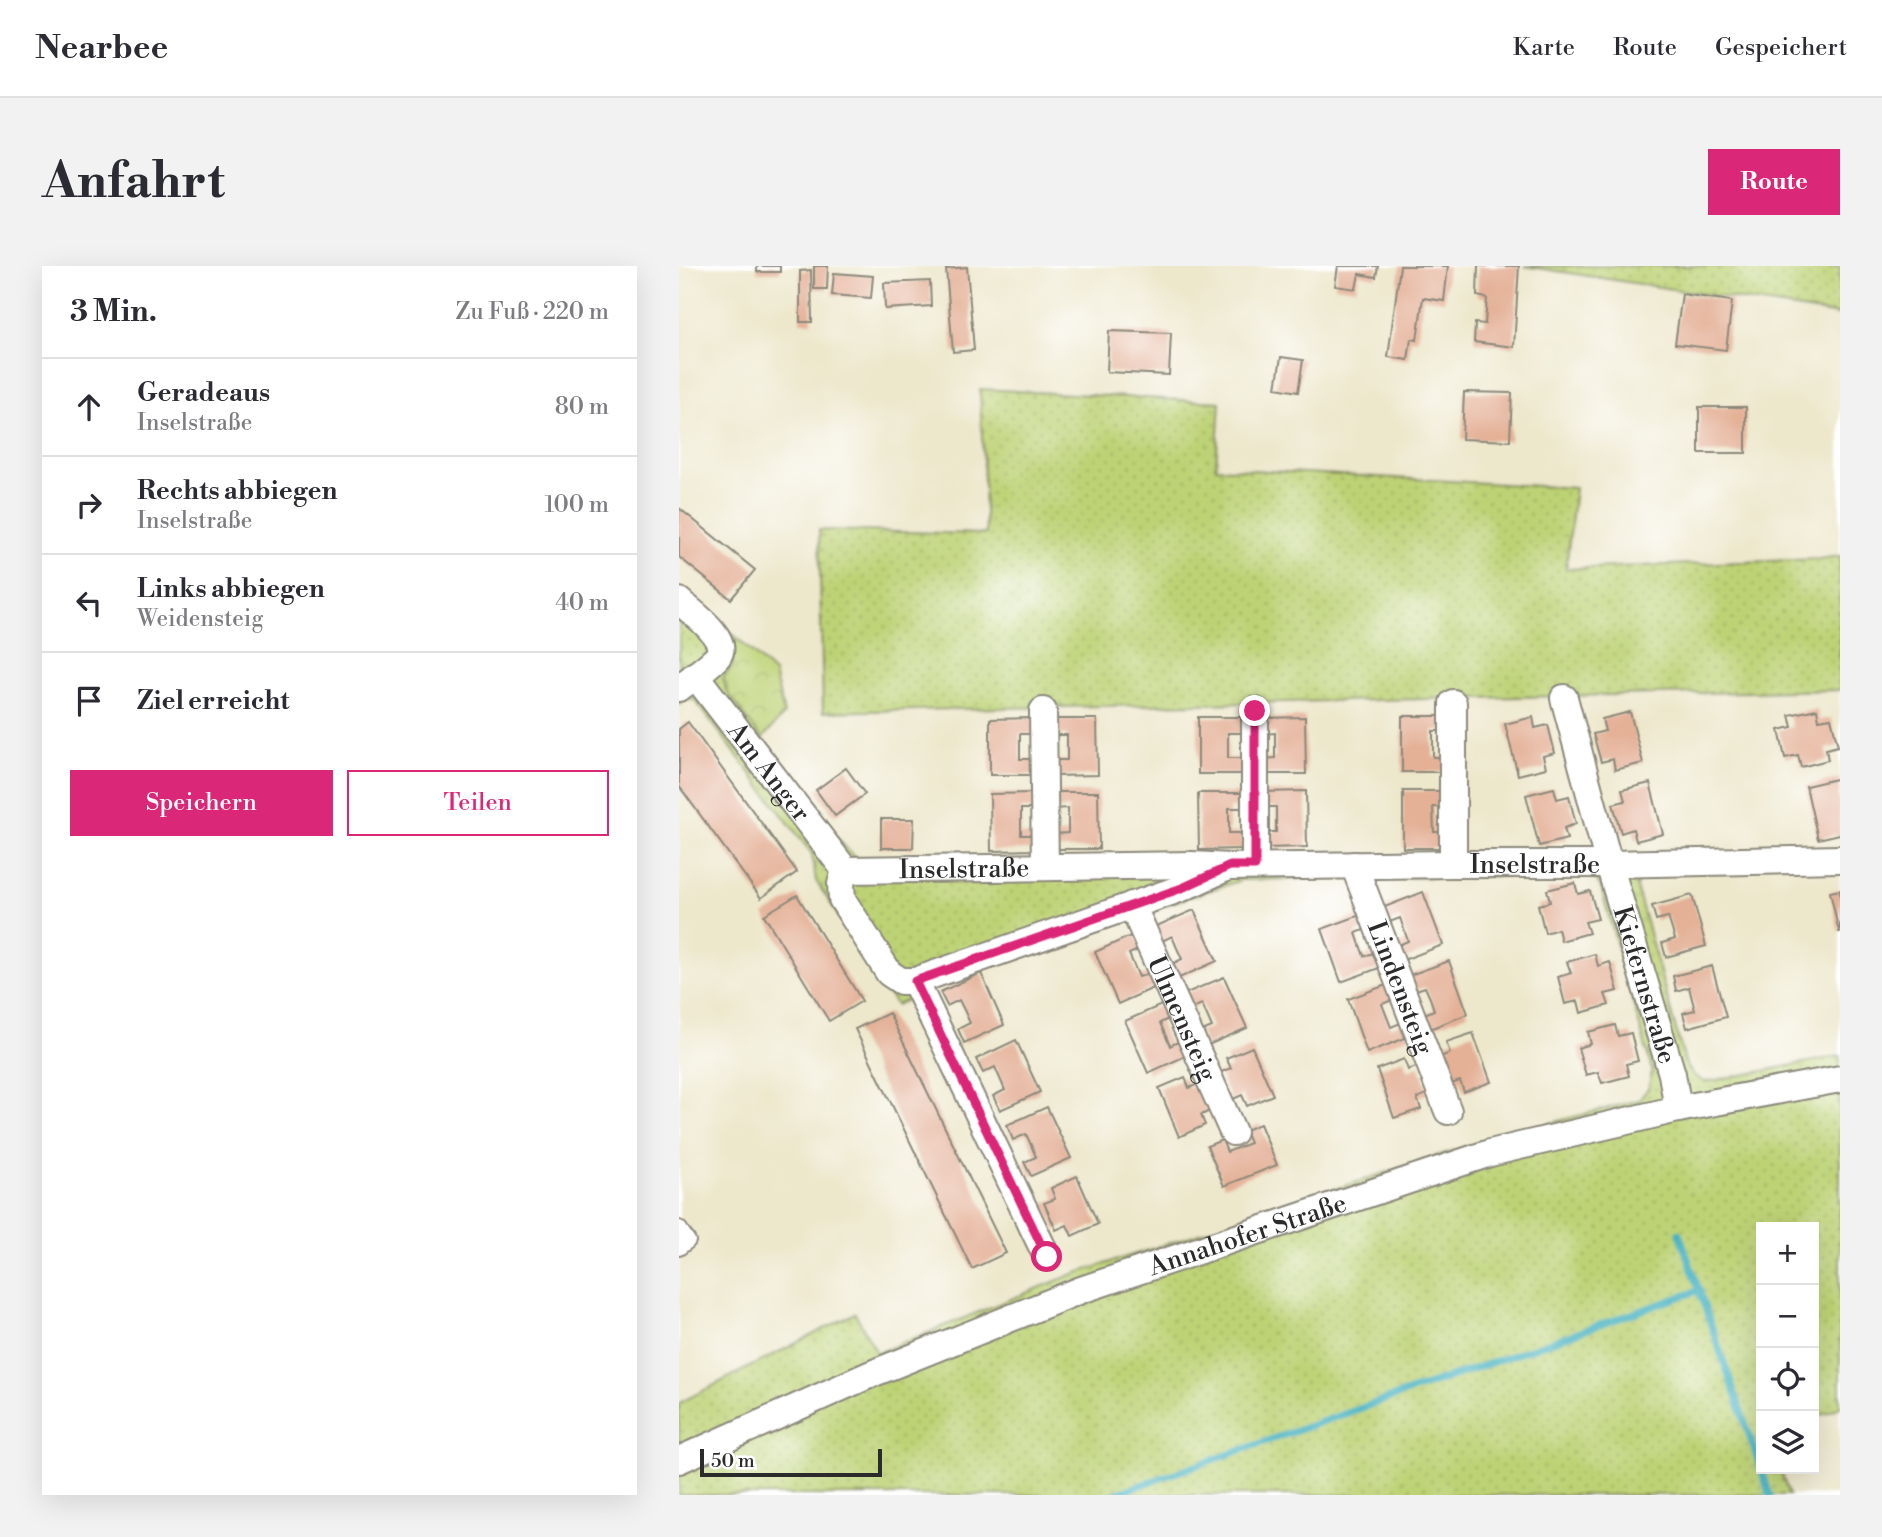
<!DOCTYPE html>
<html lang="de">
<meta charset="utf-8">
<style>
:root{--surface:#fff;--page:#f2f2f3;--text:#2b2b33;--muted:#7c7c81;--line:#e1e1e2;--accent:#db2777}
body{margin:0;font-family:"Libre Bodoni",serif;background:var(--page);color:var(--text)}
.controls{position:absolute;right:21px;bottom:21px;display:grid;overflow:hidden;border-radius:0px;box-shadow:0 7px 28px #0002}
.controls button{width:63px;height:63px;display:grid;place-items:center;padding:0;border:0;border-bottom:2px solid var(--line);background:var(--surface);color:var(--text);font:35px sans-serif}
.scale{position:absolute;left:21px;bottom:18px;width:182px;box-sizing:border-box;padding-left:7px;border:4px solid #2b2b2b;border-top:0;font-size:19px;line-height:24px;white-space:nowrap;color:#2b2b2b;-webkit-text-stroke:5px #fff;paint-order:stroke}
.stop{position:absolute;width:21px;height:21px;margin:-16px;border:5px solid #db2777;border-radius:50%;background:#fff}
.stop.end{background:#db2777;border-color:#fff;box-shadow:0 2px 7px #0008}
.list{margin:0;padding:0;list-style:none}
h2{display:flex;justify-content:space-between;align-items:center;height:91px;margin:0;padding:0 28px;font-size:30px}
h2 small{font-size:23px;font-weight:400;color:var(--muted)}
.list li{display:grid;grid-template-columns:46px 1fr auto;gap:21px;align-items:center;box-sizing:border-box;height:98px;padding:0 28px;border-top:2px solid var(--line)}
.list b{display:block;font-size:26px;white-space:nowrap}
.list p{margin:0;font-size:23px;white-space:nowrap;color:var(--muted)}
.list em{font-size:23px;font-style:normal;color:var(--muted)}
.actions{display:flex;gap:14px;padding:21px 28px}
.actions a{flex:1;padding:16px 0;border:2px solid var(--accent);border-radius:0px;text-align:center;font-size:24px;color:var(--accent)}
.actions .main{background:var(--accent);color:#fff}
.icon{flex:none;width:38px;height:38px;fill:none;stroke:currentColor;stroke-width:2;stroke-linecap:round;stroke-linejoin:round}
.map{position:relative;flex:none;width:1161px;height:1229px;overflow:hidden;border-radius:0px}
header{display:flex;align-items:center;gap:42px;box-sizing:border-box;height:98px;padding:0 35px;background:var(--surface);border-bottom:2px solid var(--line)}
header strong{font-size:33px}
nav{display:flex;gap:38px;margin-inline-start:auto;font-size:24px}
.intro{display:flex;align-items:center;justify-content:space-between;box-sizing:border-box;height:168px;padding:0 42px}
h1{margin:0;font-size:49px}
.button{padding:18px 32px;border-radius:0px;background:var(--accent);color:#fff;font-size:24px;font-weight:700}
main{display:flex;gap:42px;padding:0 42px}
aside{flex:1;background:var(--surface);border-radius:0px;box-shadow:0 7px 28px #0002}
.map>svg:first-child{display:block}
.grass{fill:url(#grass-dots);stroke:#747e50;stroke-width:2}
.park{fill:url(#park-crowns);stroke:#747e50;stroke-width:2}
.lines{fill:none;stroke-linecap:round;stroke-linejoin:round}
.stream{stroke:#42b0bf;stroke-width:7}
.building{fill:#e4b096}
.service-casing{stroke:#8c897b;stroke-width:18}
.minor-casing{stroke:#8c897b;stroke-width:30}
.service{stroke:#fff;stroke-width:14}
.minor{stroke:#fff;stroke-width:26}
.route{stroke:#db2777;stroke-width:9}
.labels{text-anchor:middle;stroke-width:5;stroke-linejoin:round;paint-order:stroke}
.street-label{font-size:26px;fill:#2b2b2b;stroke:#fff}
</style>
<header>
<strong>Nearbee</strong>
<nav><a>Karte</a><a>Route</a><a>Gespeichert</a></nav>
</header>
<div class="intro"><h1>Anfahrt</h1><a class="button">Route</a></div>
<main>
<aside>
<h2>3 Min.<small>Zu Fuß · 220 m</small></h2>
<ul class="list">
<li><svg class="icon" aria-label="ahead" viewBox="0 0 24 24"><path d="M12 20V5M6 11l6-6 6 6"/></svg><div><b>Geradeaus</b><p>Inselstraße</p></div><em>80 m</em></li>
<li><svg class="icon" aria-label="right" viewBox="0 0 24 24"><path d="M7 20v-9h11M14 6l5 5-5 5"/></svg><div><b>Rechts abbiegen</b><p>Inselstraße</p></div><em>100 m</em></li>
<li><svg class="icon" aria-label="left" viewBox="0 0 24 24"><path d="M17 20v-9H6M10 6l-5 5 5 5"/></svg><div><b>Links abbiegen</b><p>Weidensteig</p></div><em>40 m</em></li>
<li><svg class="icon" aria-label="arrive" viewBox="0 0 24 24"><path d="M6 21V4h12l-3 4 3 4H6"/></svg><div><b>Ziel erreicht</b></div></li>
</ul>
<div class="actions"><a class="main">Speichern</a><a>Teilen</a></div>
</aside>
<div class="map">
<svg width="1161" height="1229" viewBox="0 0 1161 1229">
<defs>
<pattern id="grass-dots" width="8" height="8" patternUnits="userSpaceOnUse" patternTransform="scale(1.75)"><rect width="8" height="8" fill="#bdd275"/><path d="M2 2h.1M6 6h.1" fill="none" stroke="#a3b465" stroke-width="1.8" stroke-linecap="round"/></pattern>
<pattern id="park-crowns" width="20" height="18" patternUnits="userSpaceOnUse" patternTransform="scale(1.75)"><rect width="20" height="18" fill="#bdd275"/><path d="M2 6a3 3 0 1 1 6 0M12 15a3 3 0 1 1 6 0" fill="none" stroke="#a3b465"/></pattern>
</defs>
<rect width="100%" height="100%" fill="#fff"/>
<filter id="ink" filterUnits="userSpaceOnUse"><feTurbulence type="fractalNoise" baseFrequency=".0143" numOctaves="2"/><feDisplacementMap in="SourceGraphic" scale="14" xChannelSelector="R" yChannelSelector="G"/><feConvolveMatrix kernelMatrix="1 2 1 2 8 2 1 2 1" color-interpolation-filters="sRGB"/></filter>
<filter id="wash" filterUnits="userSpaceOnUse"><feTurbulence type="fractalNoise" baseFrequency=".00686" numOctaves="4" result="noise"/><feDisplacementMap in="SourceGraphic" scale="28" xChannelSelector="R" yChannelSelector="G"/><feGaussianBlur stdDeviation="1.57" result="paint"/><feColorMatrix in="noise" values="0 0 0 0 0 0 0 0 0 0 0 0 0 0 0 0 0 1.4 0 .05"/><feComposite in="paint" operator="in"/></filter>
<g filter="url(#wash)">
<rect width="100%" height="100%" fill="#ede7cb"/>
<!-- grass -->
<g class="grass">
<path d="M845 0H1161V49Z"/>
<path d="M301 123 541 136 537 202 896 222 887 303 1140 293 1161 290V424L144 446 140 264 307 268Z"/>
<path d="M0 324 57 371 53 401 44 413 49 427 155 569 179 595 968 609 960 613 957 620 1006 796 1014 809 1026 816 1161 790V1141L1135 1152V961H1082V1203H1101L1110 1229H0V1137L176 1047 198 1087 392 1009 807 874 960 834 970 821 973 804 922 622 917 614 907 609 562 614 301 701 217 739 137 615 133 588 16 434 6 433 0 438Z"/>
</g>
<!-- park -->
<path class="park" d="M57 371 95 407 105 448 83 473 49 427 44 413 53 401Z"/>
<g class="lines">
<!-- stream -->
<g class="stream">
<path d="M1000 967 1091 1229"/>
<path d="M433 1229 1021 1024"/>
</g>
</g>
<g id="blocks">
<!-- building -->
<g class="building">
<rect x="78" y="0" width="23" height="6"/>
<path d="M135 0H149L148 23H135Z"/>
<path d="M659 0H699L697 11 680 8 677 23 656 20Z"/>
<path d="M721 0H769L765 35 744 32 738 74 732 73 729 94 709 91Z"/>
<path d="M799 0H840L835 81 795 76 796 57 806 58 808 32 798 30Z"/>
<path d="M288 1 295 84 274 86 267 3Z"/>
<path d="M132 4 133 56H121V5Z"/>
<path d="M155 7 194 10 192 32 153 29Z"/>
<path d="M251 15 252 40 206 43 205 17Z"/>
<path d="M1003 28 1053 35 1047 84 996 78Z"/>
<path d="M430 65 492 67 490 109 428 106Z"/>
<path d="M602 91 624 94 619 126 597 122Z"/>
<path d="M785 126 833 127 831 175 783 173Z"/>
<rect x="1020" y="141" width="47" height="46"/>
<path d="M0 242 76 304 52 333 0 291Z"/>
<path d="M1138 443 1140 454 1152 452 1159 480 1147 483 1149 494 1122 501 1119 489 1106 492 1100 464 1113 461 1110 449Z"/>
<path d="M951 446 964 497 936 504 934 493 922 496 914 468 926 465 923 453Z"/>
<path d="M723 450H767V465H754V491H767V506H723Z"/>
<path d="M519 451H563V467H549V492H563V508H519Z"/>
<path d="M626 451 627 508H582V493L596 492V467L582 468V452Z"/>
<path d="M854 451 856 462 869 459 876 487 864 490 867 502 839 509 826 458Z"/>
<path d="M355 452V468H341V493H355V509H311V453Z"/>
<path d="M374 453H418L419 509 375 510 374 494H388V469H374Z"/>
<path d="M9 456 118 606 82 632 0 520V463Z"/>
<path d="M167 502 186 528 156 550 137 524Z"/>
<path d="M1161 512V527L1159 528 1161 537V568L1139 573 1127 520Z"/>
<path d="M971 517 984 568 957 575 954 563 942 567 934 538 946 535 943 524Z"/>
<path d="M875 522 878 533 890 530 897 558 885 562 888 573 860 580 847 529Z"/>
<path d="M627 525 628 581 584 582V566H597V541H583V526Z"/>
<path d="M724 525H768V541H754L755 566H768V582H724Z"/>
<path d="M375 526H419L420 583H376V568L389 567V542L375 543Z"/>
<path d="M355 527V543H342V569H356V584L312 585 311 528Z"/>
<path d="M519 527H563V542H550V567H564V583L520 584Z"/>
<path d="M202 553H235L234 582H202Z"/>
<path d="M896 617 899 628 911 625 919 653 906 656 910 667 882 675 879 663 866 667 859 639 871 636 868 624Z"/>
<path d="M1161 624V666H1160L1151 626Z"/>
<path d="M744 626 764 679 722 695 717 680 729 675 721 652 708 657 703 642Z"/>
<path d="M118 629 183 735 150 755 85 649Z"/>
<path d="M1013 629 1027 680 987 691 983 677 996 673 989 651 977 654 973 640Z"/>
<path d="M515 644 538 695 498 713 491 699 503 693 498 682 493 670 481 676 475 661Z"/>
<path d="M684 648 690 662 677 667 681 679 685 690 698 686 703 701 662 716 643 663Z"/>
<path d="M456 668 463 682 450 688 460 711 473 706 479 720 439 738 416 686Z"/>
<path d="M916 688 919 700 931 696 939 725 926 728 930 739 902 747 899 735 886 738 879 711 892 707 888 696Z"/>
<path d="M770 695 789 748 748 764 743 749 755 744 751 732 746 721 734 725 728 710Z"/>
<path d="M1033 700 1047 751 1008 762 1004 747 1016 744 1013 733 1010 721 997 725 994 710Z"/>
<path d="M302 707 325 759 285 777 279 763 291 757 286 746 280 734 268 740 261 726Z"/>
<path d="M545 711 568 762 527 780 521 766 533 761 523 738 511 743 505 728Z"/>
<path d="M710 718 716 733 703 738 712 761 724 756 729 771 688 787 669 733Z"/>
<path d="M487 737 493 751 481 757 486 768 491 780 503 774 509 789 469 807 446 755Z"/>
<path d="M210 747 327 987 293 1003 176 763Z"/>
<path d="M936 759 939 770 952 767 959 795 947 798 950 810 923 817 919 806 907 809 899 782 912 778 909 766Z"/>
<path d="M794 767 812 816 785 826 781 815 769 819 759 792 771 787 767 776Z"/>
<path d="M337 774 361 826 321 844 314 830 326 824 316 801 304 807 297 793Z"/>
<path d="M573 781 594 829 568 840 563 829 552 834 540 807 552 802 547 792Z"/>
<path d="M725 793 729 804 740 800 750 827 738 832 742 843 715 852 698 803Z"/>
<path d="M506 811 510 822 522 817 533 844 522 849 526 859 500 871 480 822Z"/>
<path d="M368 841 392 892 352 910 345 896 357 891 352 879 347 868 334 874 328 859Z"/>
<path d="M581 858 598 899 545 920 528 880 543 874 548 886 571 877 566 864Z"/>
<path d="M398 910 419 958 393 970 388 959 377 964 365 937 376 933 372 922Z"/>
</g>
</g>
</g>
<g filter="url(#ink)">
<use href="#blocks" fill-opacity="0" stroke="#8c897b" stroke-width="2"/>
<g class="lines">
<!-- service casing -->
<g class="service-casing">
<path id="service" d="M0 962 9 975 0 982"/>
</g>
<!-- minor casing -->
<g class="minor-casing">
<g id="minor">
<path d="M0 335C12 346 51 372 39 390 33 398 9 415 0 422"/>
<path id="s1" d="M16 409 166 604"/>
<path id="s2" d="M885 432 930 598 993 808 999 843"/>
<path d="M774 437V598"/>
<path d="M364 445 366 601"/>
<path id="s3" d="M675 599 769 845"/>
<path d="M576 600V445"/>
<path id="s4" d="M166 604 513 599 551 601 774 598H930L1161 593"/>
<path d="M166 604 162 618 163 633 210 707 222 715H236L368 991"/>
<path id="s5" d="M453 639 554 866"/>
<path d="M236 715 503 622 547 602"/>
<path id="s6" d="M0 1194 190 1109 402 1024 811 887 999 843 1161 813"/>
</g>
</g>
<!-- service -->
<use href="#service" class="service"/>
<!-- minor -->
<use href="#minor" class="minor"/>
</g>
</g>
<g class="lines" filter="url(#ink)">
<!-- route -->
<path class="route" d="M368 991 236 715 503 622 551 600H576V445"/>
</g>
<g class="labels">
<!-- street labels -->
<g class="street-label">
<text dy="9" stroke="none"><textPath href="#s1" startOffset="122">Am Anger</textPath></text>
<text dy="9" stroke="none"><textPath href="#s4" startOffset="690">Inselstraße</textPath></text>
<text dy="9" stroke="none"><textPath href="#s4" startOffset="119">Inselstraße</textPath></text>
<text dy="9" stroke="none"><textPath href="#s2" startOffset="298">Kiefernstraße</textPath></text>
<text dy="9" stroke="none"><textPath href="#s3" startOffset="131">Lindensteig</textPath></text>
<text dy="9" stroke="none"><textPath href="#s5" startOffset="124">Ulmensteig</textPath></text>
<text dy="9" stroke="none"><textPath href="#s6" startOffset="612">Annahofer Straße</textPath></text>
</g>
</g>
</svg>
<div class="controls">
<button>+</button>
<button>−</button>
<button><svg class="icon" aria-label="locate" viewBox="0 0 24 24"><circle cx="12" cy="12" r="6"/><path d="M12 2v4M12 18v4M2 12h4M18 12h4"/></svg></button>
<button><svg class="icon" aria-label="layers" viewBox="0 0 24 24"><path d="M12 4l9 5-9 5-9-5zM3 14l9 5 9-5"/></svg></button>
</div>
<div class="scale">50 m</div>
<div class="stop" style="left:368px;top:991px"></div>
<div class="stop end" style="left:576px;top:445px"></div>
</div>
</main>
